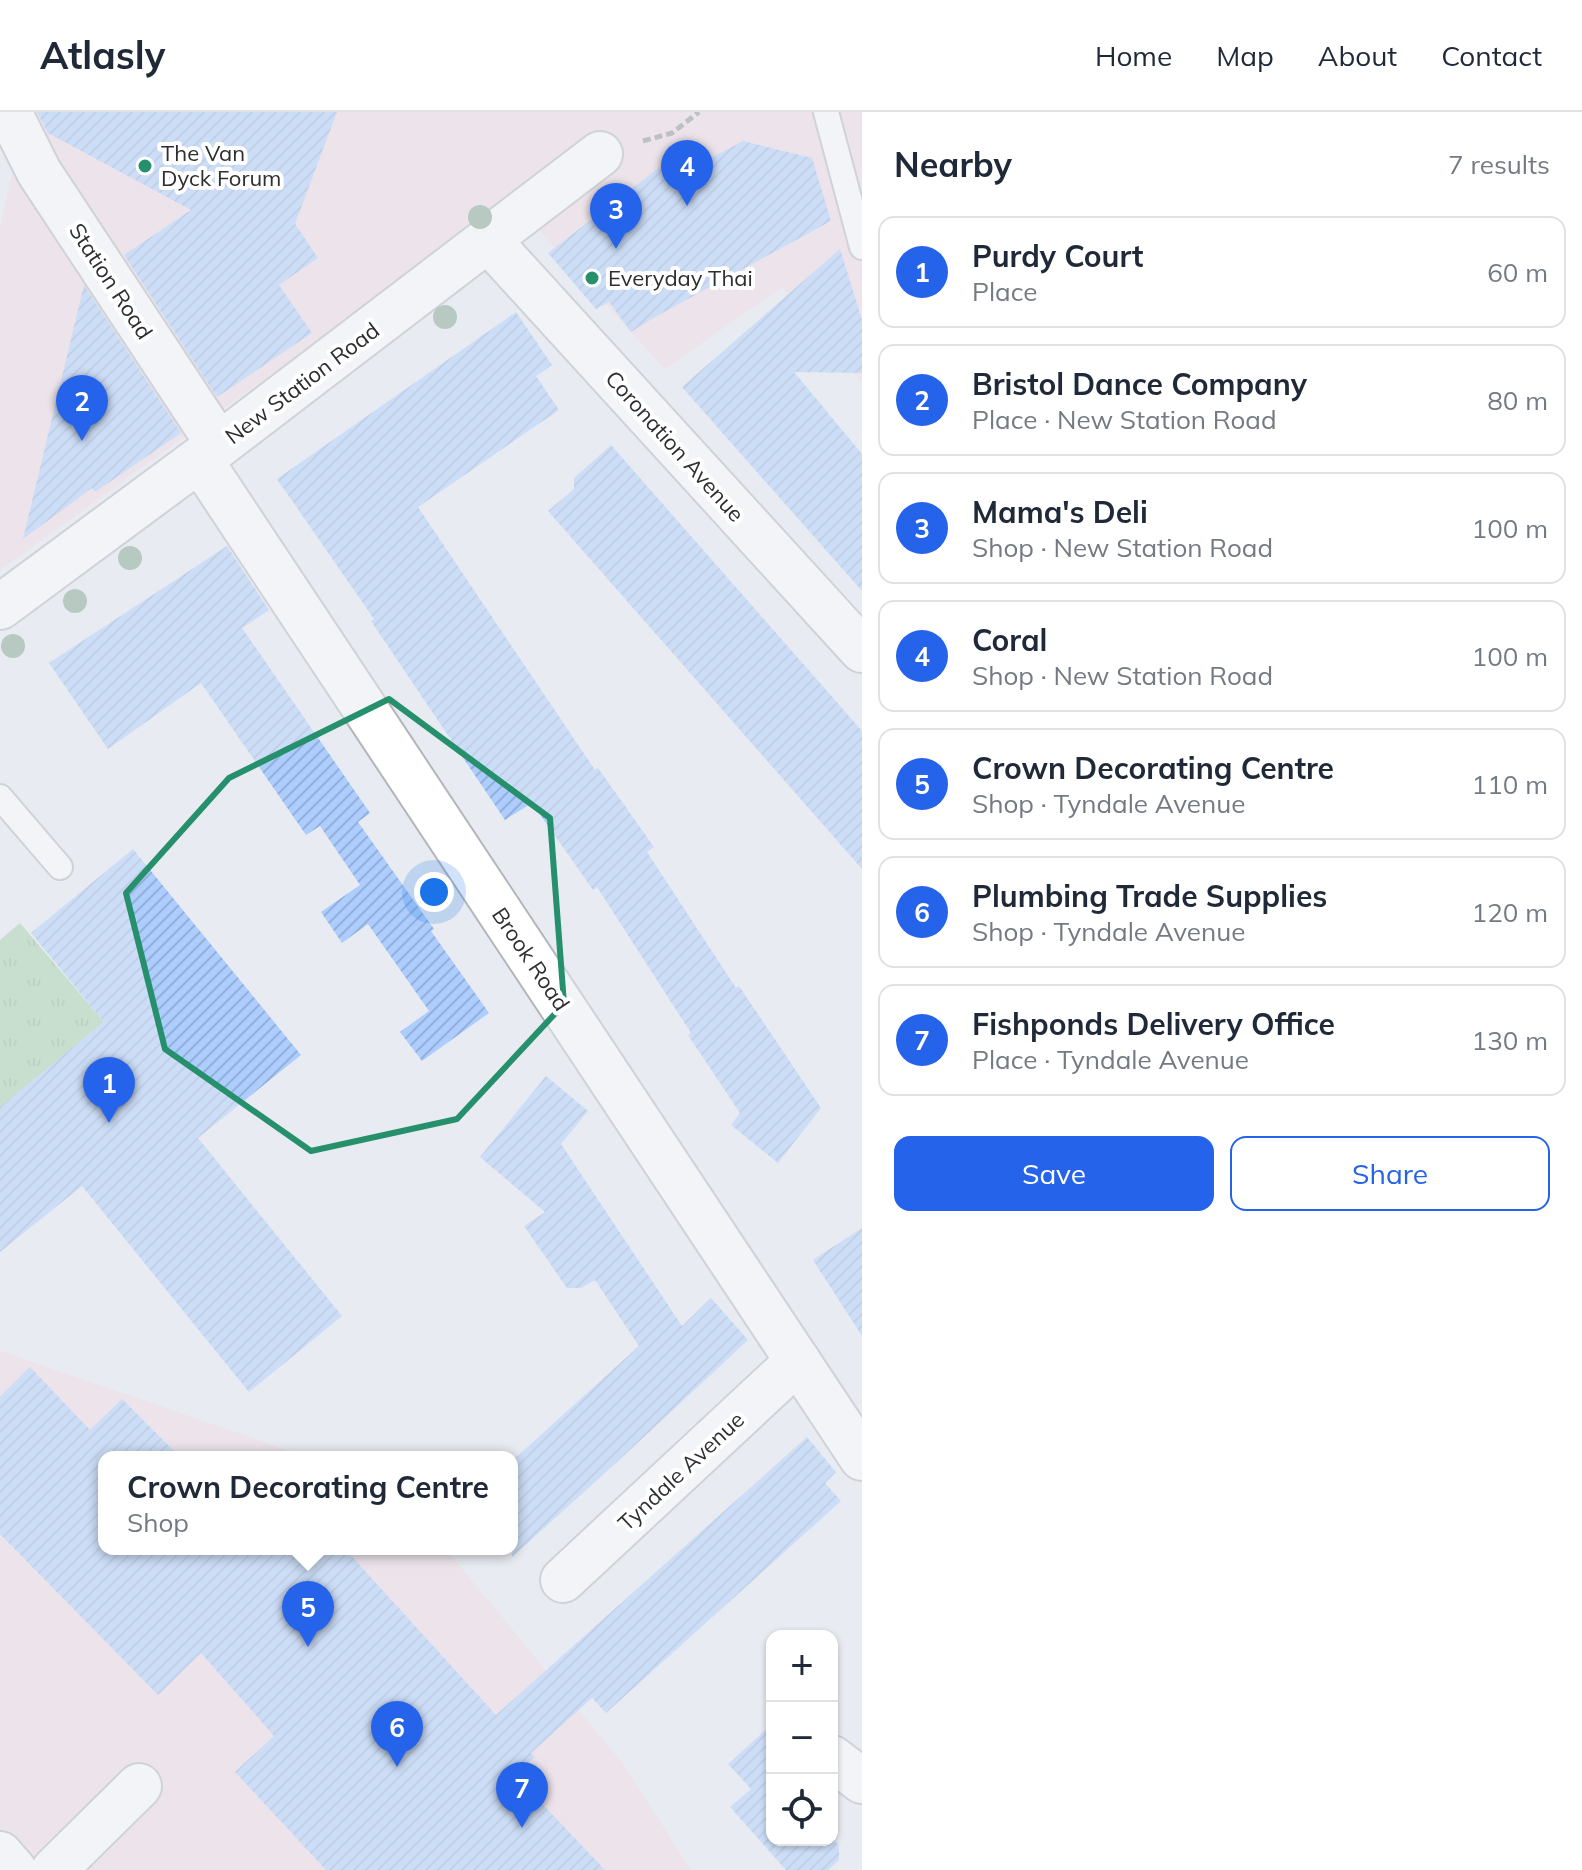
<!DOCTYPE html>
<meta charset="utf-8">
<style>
:root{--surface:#fff;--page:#f6f6f7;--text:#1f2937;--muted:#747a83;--line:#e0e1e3;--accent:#2563eb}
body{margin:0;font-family:Mulish,sans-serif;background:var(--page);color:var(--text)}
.controls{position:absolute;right:24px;bottom:24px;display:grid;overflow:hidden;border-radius:16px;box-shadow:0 2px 6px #0004}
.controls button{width:72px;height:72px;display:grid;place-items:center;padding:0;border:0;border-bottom:2px solid var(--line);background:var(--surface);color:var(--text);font:40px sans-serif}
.you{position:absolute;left:434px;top:780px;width:28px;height:28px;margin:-20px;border:6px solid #fff;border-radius:50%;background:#1a73e8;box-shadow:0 0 0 12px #1a73e833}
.badge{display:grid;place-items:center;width:52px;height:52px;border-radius:50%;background:var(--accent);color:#fff;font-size:26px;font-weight:700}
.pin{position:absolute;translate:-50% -66px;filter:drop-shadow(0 2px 4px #0008)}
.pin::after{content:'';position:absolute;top:42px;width:28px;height:24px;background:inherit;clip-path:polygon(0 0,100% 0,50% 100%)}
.popup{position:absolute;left:98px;top:1339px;width:420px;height:104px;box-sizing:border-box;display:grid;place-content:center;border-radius:16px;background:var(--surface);filter:drop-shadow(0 2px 6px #0005);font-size:26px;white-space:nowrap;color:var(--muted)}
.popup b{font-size:30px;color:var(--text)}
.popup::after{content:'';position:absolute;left:50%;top:100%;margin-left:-16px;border:16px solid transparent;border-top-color:var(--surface)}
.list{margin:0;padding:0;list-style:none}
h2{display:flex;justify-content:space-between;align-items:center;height:104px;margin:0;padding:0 32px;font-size:34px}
h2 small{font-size:26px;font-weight:400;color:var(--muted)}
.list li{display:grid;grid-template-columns:52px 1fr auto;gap:24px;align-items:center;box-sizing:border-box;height:112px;margin:0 16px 16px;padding:0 16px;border:2px solid var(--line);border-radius:16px}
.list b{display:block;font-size:30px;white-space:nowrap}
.list p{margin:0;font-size:26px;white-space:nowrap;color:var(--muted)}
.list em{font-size:26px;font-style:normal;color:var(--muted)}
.actions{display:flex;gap:16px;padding:24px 32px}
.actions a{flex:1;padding:18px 0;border:2px solid var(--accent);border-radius:16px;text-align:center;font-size:28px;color:var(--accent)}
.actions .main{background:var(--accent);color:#fff}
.icon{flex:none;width:44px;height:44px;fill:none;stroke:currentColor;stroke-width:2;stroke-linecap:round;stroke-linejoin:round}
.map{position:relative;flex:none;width:862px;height:1758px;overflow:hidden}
header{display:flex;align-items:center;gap:48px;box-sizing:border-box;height:112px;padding:0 40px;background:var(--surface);border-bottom:2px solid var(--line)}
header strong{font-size:38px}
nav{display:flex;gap:44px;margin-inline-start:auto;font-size:28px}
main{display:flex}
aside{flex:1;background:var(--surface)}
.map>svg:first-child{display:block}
.commercial{fill:#f2dae4}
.grass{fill:url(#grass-tufts)}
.building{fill:url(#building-hatch)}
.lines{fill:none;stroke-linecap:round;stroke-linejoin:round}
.service-casing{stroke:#b2b5ba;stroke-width:28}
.minor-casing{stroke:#b2b5ba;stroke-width:48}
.path{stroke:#8b8e92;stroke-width:5;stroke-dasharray:8 4;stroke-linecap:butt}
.service{stroke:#fff;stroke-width:24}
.minor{stroke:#fff;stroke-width:44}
.tree{fill:#7da186}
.marked{fill:none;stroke:#268f6c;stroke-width:6;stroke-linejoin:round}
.poi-dot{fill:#268f6c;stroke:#fff;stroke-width:3}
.labels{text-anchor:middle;stroke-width:8;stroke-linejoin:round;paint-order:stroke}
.poi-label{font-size:22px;fill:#2c2e30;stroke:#fff;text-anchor:start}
.street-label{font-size:22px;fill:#2c2e30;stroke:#fff}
</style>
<header>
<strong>Atlasly</strong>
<nav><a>Home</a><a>Map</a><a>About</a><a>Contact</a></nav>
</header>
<main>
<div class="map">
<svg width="862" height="1758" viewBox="0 0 862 1758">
<defs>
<pattern id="grass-tufts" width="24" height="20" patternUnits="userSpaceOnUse" patternTransform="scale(2)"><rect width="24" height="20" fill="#a2cfa4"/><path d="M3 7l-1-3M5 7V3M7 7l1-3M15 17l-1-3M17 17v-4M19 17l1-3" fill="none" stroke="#8cb28e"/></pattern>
<pattern id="building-hatch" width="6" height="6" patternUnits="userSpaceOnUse" patternTransform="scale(2)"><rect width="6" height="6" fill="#accdfe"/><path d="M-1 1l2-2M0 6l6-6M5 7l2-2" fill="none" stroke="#94b0da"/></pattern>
</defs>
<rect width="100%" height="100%" fill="#e8ebf1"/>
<!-- commercial -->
<g class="commercial">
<path d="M26 0H862V271L782 175 665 257 512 89 0 458V115Z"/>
<path d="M0 1239 308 1345H104V1437H446L623 1652 691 1758H0Z"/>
</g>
<!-- grass -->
<path class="grass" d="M20 811 104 910 0 996V828Z"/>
<!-- building -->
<g class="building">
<path d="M37 0H337L295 112 318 146 279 173 312 221 217 285 124 143 191 98 48 21Z"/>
<path d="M743 29 812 46 831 109 655 205 631 220 609 190 596 197 548 141 691 31 702 51Z"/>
<path d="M840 137 862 208V261L794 260 862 342V479L682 275Z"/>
<path d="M84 173 181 321 95 380 92 376 23 427Z"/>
<path d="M516 200 552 253 536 264 559 298 418 395 595 658 598 656 654 735 647 740 736 876 739 874 821 996 778 1051 731 1013 740 1001 688 923 691 921 597 775 593 778 532 691 505 708 371 509 374 507 277 367Z"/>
<path d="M611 333 862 619V757L548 399 574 377V366Z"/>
<path d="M227 434 269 498 242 516 370 701 358 710 434 817 431 819 489 901 422 949 400 920 429 899 368 812 342 831 321 800 360 773 320 714 306 723 201 571 108 637 49 551Z"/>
<path d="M133 737 301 943 198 1026 342 1204 249 1280 82 1074 0 1140V995L104 910 31 821Z"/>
<path d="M546 964 588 999 561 1032 682 1214 711 1186 748 1228 616 1351 512 1445V1349L639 1234 595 1168 581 1176H567L524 1114 545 1100 480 1045Z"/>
<path d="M862 1116V1224L813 1148Z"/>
<path d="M30 1255 90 1318 122 1287 180 1345H104V1437H345L496 1603 807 1325 836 1360 825 1371 841 1389 606 1601 592 1586 531 1641 535 1645 515 1663 605 1758H326L235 1660 274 1624 201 1541 158 1583 0 1422V1285Z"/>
<path d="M772 1612V1728H832V1726L839 1733V1748L828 1758H786L730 1695 751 1677 728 1652Z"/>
</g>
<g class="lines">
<!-- service casing -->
<g class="service-casing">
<g id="service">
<path d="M826 0 862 135"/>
<path d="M0 685 60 755"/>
</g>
</g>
<!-- minor casing -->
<g class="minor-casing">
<g id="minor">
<path d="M9 0 39 60 219 333"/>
<path d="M489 129 862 538"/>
<path d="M200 348 862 1346"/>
<path d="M0 495 219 333 600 42"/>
<path d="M563 1468 798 1249"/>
<path d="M832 1646 862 1669"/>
<path d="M0 1742 14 1758"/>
<path d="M54 1758 139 1674"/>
</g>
</g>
<!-- path -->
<path class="path" d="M643 29 672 21 699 0"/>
<!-- service -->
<use href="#service" class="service"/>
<!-- minor -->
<use href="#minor" class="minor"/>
</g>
<!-- trees -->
<g class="tree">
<circle cx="480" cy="105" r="12"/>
<circle cx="445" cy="205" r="12"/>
<circle cx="130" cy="446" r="12"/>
<circle cx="75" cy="489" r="12"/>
<circle cx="13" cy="534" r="12"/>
</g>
<!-- marked area -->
<path d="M0 0H862V1758H0ZM389 587 550 706 564 892 457 1007 311 1039 165 937 126 781 229 666Z" fill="#e8ebf1" fill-opacity=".55" fill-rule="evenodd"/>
<path class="marked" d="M389 587 550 706 564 892 457 1007 311 1039 165 937 126 781 229 666Z"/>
<!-- markers -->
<g class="poi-dot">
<circle cx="145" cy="54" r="8"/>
<circle cx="592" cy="166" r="8"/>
</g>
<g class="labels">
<!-- poi labels -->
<g class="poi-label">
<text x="161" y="49">The Van<tspan x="161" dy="25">Dyck Forum</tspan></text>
<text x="608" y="174">Everyday Thai</text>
</g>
<!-- street labels -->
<g class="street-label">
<text transform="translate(111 169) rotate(57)" y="8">Station Road</text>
<text transform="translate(302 271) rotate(-37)" y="8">New Station Road</text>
<text transform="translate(675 334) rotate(48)" y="8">Coronation Avenue</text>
<text transform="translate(531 847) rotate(56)" y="8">Brook Road</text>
<text transform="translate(681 1359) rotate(-43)" y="8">Tyndale Avenue</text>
</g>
</g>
</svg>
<div class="controls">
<button>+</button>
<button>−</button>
<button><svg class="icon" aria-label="locate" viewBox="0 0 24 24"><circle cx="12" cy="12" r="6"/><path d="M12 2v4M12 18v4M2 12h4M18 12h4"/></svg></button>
</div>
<div class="you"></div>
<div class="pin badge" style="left:109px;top:1011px">1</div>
<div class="pin badge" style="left:82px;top:329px">2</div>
<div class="pin badge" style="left:616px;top:137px">3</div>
<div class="pin badge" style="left:687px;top:94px">4</div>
<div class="pin badge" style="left:308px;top:1535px">5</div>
<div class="popup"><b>Crown Decorating Centre</b>Shop</div>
<div class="pin badge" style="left:397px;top:1655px">6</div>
<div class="pin badge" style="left:522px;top:1716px">7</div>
</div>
<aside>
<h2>Nearby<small>7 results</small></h2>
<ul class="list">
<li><span class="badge">1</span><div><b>Purdy Court</b><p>Place</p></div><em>60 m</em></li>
<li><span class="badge">2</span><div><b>Bristol Dance Company</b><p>Place · New Station Road</p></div><em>80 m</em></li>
<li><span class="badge">3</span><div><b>Mama's Deli</b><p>Shop · New Station Road</p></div><em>100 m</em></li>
<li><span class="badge">4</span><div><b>Coral</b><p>Shop · New Station Road</p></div><em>100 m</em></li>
<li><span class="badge">5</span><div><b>Crown Decorating Centre</b><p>Shop · Tyndale Avenue</p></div><em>110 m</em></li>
<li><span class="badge">6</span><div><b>Plumbing Trade Supplies</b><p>Shop · Tyndale Avenue</p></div><em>120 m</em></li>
<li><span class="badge">7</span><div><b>Fishponds Delivery Office</b><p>Place · Tyndale Avenue</p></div><em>130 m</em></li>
</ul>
<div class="actions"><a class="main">Save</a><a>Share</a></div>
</aside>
</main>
